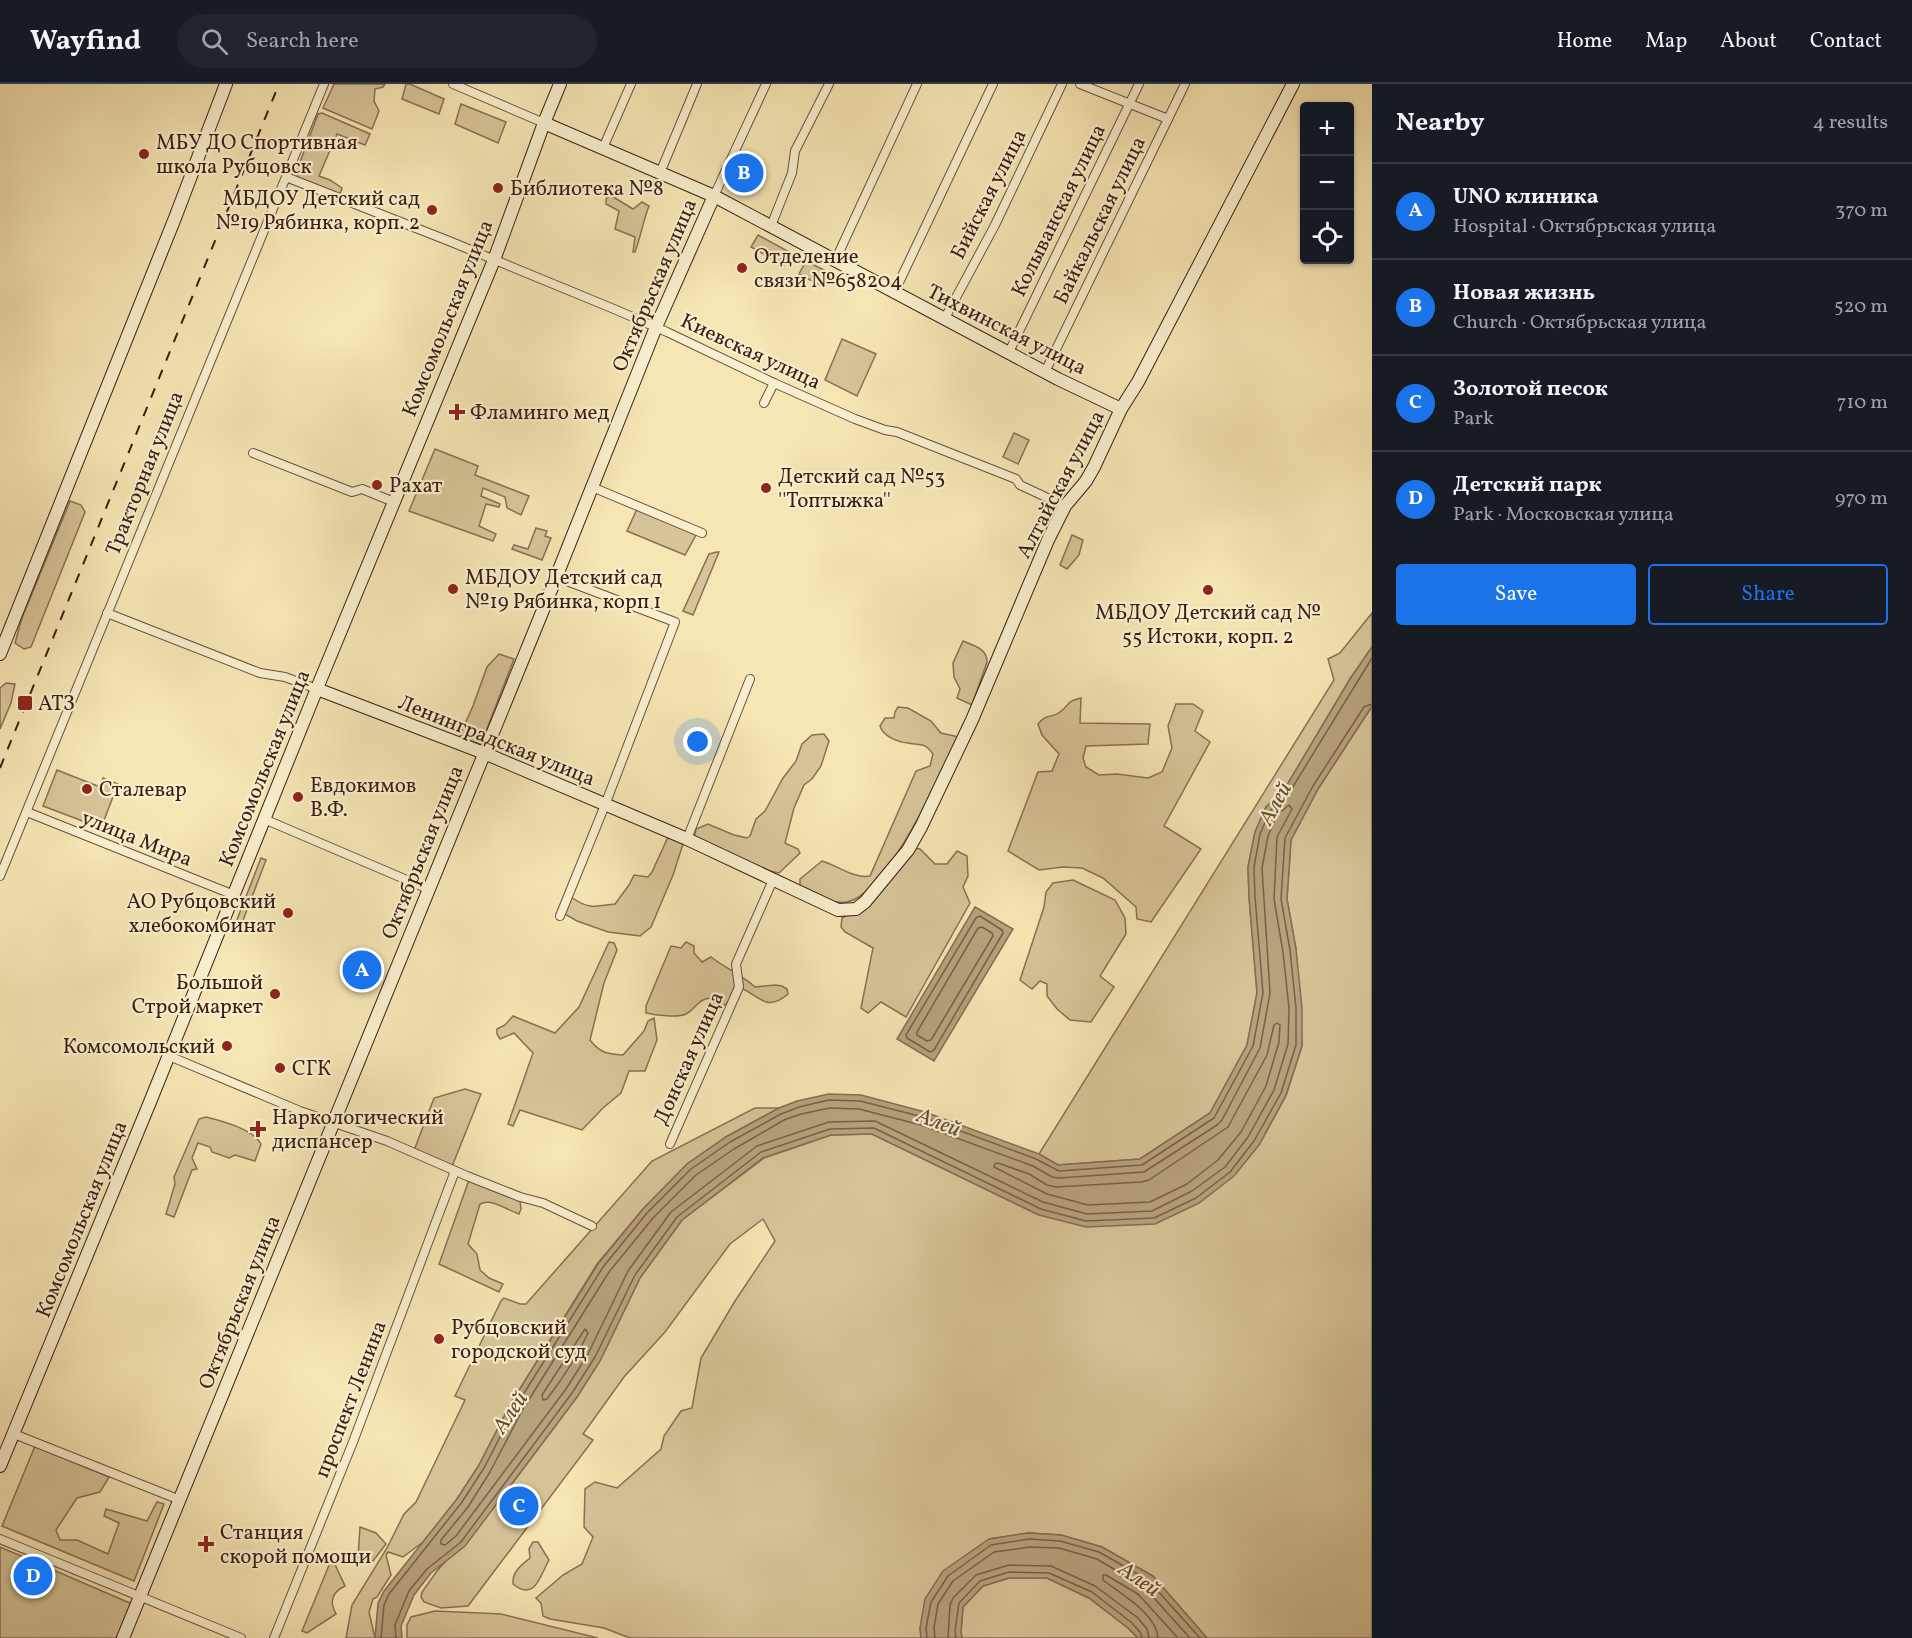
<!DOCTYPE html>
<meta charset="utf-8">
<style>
:root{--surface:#171b24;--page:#20242c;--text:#f1f3f6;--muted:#9ea1a6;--line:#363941;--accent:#1a73e8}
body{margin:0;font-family:Vollkorn,serif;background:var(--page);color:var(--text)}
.controls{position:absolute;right:18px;top:18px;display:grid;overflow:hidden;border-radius:6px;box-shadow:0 2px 4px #0004}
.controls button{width:54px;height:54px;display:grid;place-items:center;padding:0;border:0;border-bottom:2px solid var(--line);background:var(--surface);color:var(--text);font:30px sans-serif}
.you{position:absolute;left:698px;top:658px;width:21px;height:21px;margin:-15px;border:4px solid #fff;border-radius:50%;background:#1a73e8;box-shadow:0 0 0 9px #1a73e833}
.badge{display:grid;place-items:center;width:39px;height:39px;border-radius:50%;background:var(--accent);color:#fff;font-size:20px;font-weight:700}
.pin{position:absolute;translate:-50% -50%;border:3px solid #fff;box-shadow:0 2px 6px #0006}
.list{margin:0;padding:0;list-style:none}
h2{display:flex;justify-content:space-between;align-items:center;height:78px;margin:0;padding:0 24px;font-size:26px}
h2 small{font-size:20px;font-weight:400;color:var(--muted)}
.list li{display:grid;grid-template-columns:39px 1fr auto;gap:18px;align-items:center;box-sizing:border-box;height:96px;padding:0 24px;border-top:2px solid var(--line)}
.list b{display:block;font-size:22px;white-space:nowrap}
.list p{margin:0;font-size:20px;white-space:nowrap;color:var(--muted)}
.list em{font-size:20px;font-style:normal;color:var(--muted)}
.actions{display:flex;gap:12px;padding:18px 24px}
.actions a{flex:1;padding:14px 0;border:2px solid var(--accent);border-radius:6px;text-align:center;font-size:21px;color:var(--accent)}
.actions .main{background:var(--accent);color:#fff}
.icon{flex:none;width:33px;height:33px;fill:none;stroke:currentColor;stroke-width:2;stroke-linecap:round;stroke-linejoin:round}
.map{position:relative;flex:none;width:1372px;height:1554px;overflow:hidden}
header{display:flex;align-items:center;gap:36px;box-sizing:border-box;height:84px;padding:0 30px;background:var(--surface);border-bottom:2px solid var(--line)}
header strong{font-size:28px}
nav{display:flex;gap:33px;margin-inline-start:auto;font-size:21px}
.search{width:420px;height:54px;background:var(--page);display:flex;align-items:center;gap:15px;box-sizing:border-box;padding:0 21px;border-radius:33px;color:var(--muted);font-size:22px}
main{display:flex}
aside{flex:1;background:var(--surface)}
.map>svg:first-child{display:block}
.green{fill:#d6c498;stroke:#887054;stroke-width:1.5}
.water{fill:#b6a27d;stroke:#856d52;stroke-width:1.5}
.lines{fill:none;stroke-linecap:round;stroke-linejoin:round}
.shore{stroke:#786047;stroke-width:1.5}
.street-casing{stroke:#6a4f3a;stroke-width:10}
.secondary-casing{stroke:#3b1d11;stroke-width:14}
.street{stroke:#f9efce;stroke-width:8}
.secondary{stroke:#f9efce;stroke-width:12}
.rail{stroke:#3b1d11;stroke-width:2;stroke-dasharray:10 10;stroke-linecap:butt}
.poi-dot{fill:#8f2418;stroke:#f9efce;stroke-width:2}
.labels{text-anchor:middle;stroke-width:4.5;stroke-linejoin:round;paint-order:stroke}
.poi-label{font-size:21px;fill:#3b1d11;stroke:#f9efce;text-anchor:start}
.street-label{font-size:21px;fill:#3b1d11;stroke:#f9efce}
.water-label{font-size:22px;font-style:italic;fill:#664c37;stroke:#f9efce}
</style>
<header>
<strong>Wayfind</strong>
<div class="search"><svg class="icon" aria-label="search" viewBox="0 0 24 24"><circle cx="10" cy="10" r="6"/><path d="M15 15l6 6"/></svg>Search here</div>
<nav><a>Home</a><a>Map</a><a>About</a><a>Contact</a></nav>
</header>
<main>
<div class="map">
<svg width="1372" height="1554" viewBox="0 0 1372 1554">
<rect width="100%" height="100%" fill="#f6e6b4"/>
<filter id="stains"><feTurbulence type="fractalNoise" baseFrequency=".00333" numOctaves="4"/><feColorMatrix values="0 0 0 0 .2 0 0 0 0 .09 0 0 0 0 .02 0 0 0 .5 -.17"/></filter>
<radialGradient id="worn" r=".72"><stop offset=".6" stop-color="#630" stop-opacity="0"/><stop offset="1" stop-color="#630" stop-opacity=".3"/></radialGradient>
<!-- green -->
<g class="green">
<path d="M334 0H385L383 3 375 5 374 17 379 27 372 45 323 24Z"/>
<path d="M406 0H410L444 15 439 30 402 15Z"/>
<path d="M461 20 506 38 498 59 455 40Z"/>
<path d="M322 29 370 50 365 61 337 50 319 92 330 96 342 104 340 111 299 95 296 89 318 30Z"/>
<path d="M610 111 633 125 642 118 649 122C643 137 641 152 635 168H633L635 153 615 145 619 127 606 120V115Z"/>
<path d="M758 151 791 169 784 181 751 163Z"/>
<path d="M806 177 830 189 823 203 799 190Z"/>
<path d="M842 255 876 270 857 312 825 296Z"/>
<path d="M1014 349 1029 356 1018 380 1003 373Z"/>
<path d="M435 365 478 382 475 391 529 412 521 431 507 424 505 413 483 404 481 412 500 420 499 423 486 420 479 442 496 450 493 457 409 427Z"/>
<path d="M70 417 81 421 85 428 31 563 24 565 15 559 22 534Z"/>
<path d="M637 425 696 451 685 471 627 447Z"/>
<path d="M536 444 547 447 545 452 551 454 542 476 512 465 514 461 528 465Z"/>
<path d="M1072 451 1083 456 1079 471 1067 485 1060 481Z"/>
<path d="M717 468H719L693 531 683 527 709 470Z"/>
<path d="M1372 529V563L1350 595 1284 706 1266 723 1255 748 1248 783 1249 813 1257 909 1247 961 1210 1029 1140 1075 1058 1081 1039 1070 1334 596 1328 575 1340 569Z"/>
<path d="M963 557C974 562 987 564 987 578L972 621 957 614 960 605 954 593 953 579Z"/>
<path d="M499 570 514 575 481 660 467 656 460 651 473 622 487 583Z"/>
<path d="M6 599 15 600 11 619 0 645V604Z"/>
<path d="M1081 614 1080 639 1150 640 1148 660 1086 662 1083 674 1086 683 1099 691 1117 690 1148 694 1162 688 1172 664 1168 642 1176 620H1193L1203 627 1195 647 1210 658 1164 742 1201 765 1151 838 1137 835 1136 823 1103 794 1082 784 1063 783 1039 786 1008 767 1038 688 1052 687 1059 670 1042 651 1038 640C1048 628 1052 635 1060 628 1071 620 1065 618 1081 614Z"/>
<path d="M1372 622V1554H1207L1153 1492 1102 1463 1061 1451 1029 1449 989 1455 920 1544 921 1554H630L604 1544 550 1535 543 1532 541 1519 536 1514 563 1491 582 1480 593 1453 584 1443 585 1405 595 1398 617 1404 661 1365 664 1352 681 1327 692 1324 701 1274 735 1217 775 1157 763 1135 730 1160 665 1248 624 1293 583 1350 593 1356 468 1522 441 1524 424 1518 421 1513 422 1508 437 1487 503 1412 577 1313 600 1277 640 1194 682 1136 764 1074 831 1051 872 1050 1039 1131 1259 1061 1286 1012 1302 962 1296 865 1287 815 1291 756 1318 705Z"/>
<path d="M898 623 908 624 931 637 941 649 959 653C941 689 887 811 847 818 832 821 813 808 800 802V795L822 777C837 781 854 795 870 792L916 687 930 682 933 670C924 657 920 662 908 659 897 658 883 652 880 642L885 634H894L895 628Z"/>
<path d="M824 650 829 657 821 682 812 695 804 701 794 724 785 759 798 765 800 769 779 789 770 787 695 755V750L696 745 708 740 734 751 747 754 750 752 756 735 765 727 783 694 796 677 802 660 812 651Z"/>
<path d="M57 686 100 703 103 694 118 700 101 744 43 722Z"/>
<path d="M668 753 683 760 673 791 651 843 640 852 608 848 577 837 563 829 570 812C586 825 595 823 615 820L629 801 634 791 648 793 652 788Z"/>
<path d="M913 764 920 765 935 780H947L957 767 967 772 968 792 963 803 970 819 906 933 881 918 868 929 861 924 873 864 845 848 841 843 842 834 864 822Z"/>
<path d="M261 774 266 776 239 847 233 846Z"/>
<path d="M1073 796 1115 816 1125 834 1126 850 1100 892 1114 903 1091 938 1070 936 1057 925 1047 912V900L1040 897 1032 905 1020 896 1044 823 1046 808 1053 799Z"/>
<path d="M609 858 614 859 617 866 604 899 590 956C600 969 607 970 623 971L644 947 648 937 654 934 657 956 645 987H629L621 1009 603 1024 582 1046 520 1026 513 1042 508 1040 533 969 514 949 500 955 497 950V945L505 941 513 932 555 949 579 923Z"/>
<path d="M686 858 694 862V869L702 878 711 873C725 884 742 891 755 903L775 901 782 902 787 905 788 910C764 931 757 907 735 902L728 918 722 923 715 921 710 914C698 915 696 925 686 930 678 934 655 931 646 929V922L671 862 681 864Z"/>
<path d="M465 1005 481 1010 451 1085 413 1069 434 1014Z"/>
<path d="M755 1024H779L726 1053 687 1080 643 1125 597 1180 511 1319 479 1381 457 1415 423 1458 403 1473 388 1468 386 1471 391 1491 377 1513 373 1515 369 1528 375 1554H346L352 1521 387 1464 404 1430 416 1418 465 1316 455 1312 501 1217 504 1214 520 1220H526L652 1077Z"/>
<path d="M206 1033C222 1037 253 1045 261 1060L255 1077 235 1071 229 1074 212 1068 210 1063 198 1059 192 1074 197 1085 192 1086 174 1133 166 1130 175 1100 174 1093 199 1035Z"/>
<path d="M469 1096 520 1117 521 1125 519 1130C506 1126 493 1114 480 1120L468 1160 477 1170 480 1186 489 1194 503 1200 499 1208 439 1180Z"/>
<path d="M35 1362 109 1393 100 1408 77 1414 56 1446 60 1456H77L108 1470 119 1439 104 1432 106 1425 147 1437 157 1418 164 1420 134 1497 2 1442Z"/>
<path d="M360 1443 376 1449 386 1460 373 1477 358 1474Z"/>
<path d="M533 1458H538L549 1476C540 1492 535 1518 513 1500 512 1487 522 1481 530 1474L529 1465Z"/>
<path d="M0 1463 132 1520 118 1554H0Z"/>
<path d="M332 1474 345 1502C332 1508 329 1518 336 1530L307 1549 302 1547Z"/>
<path d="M1009 1494H1047L1089 1514 1128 1544 1138 1554H962L961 1548 963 1523 983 1502Z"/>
<path d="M435 1527 501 1530 598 1554H407V1541L411 1533Z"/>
</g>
<!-- water -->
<g class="water">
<path d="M1372 563V622L1318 705 1291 756 1287 815 1296 865 1302 924V962L1286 1011 1259 1061 1234 1092 1199 1119 1155 1140 1086 1143 1039 1131 872 1050 831 1051 763 1074 682 1136 640 1194 600 1277 577 1313 465 1462 431 1489 414 1511 401 1542 402 1554H375L378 1519 384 1507 457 1415 479 1381 511 1319 598 1180 643 1125 687 1080 726 1053 779 1024 797 1017 829 1010 861 1011 925 1028 1039 1070 1058 1081 1140 1075 1210 1029 1247 961 1257 909 1249 813 1248 783 1255 748 1266 723 1284 706 1350 595Z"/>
<path d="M975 823 1013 845 934 977 897 955Z"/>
<path d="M1028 1449 1061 1451 1102 1463 1153 1492 1207 1554H1138L1128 1544 1089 1514 1047 1494H1009L983 1502 963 1523 961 1548 962 1554H921L920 1544 925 1515 943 1487 989 1455Z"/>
</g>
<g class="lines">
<!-- shore -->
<g class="shore">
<path d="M1289 721 1292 725 1277 753 1274 815 1283 868 1289 924 1288 960 1274 1006 1248 1053 1225 1083 1192 1107 1152 1127 1087 1130 1043 1118 875 1037 829 1038 757 1062 671 1128 628 1187 588 1270 566 1305 456 1452 445 1461 441 1460V1456L468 1423 490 1388 523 1325 609 1188 653 1134 696 1091 734 1065 784 1036 801 1030 830 1024 859 1025 921 1041 1033 1082 1052 1093 1059 1094 1144 1088 1217 1041 1222 1036 1260 964 1270 909 1262 784 1268 752 1277 731Z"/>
<path d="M980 832 1002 846 1003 849 934 966 930 968 907 954 906 951 976 834Z"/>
<path d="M982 843 992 849 993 852 931 956 927 957 917 951V948L978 844Z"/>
<path d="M1277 939 1280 941 1279 958 1266 1002 1241 1048 1218 1076 1187 1100 1150 1118 1088 1121 1047 1110 994 1083 995 1080 998 1079 1029 1090 1047 1101 1056 1103 1141 1098 1149 1096 1228 1043 1267 971 1274 941Z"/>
<path d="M585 1245 588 1249C577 1273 563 1294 547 1315L543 1316 542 1311Z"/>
<path d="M381 1554 384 1521 389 1510 462 1418 484 1384 516 1322 603 1183 647 1129 691 1085 730 1058 781 1030 799 1023 829 1016 860 1017 923 1033 1036 1075 1059 1087 1142 1081 1214 1034 1253 962 1263 909 1255 813 1254 783 1260 750 1270 727 1289 709 1372 574"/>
<path d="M396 1554 395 1541 409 1507 427 1485 461 1458 572 1309 595 1273 635 1191 677 1133 761 1068 830 1045 874 1044 1041 1125 1086 1137 1154 1134 1196 1114 1230 1088 1254 1057 1281 1009 1296 961V924L1290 866 1281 815 1285 754 1313 702 1364 623 1372 620"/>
<path d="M927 1554 926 1544 931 1518 948 1492 991 1461 1029 1455 1060 1457 1099 1468 1148 1496 1200 1554"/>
<path d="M935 1554 934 1544 938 1520 953 1497 994 1468 1030 1463 1059 1464 1097 1475 1144 1503 1190 1554"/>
<path d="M948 1554 950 1521 953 1514 976 1491 1009 1481 1051 1482 1095 1502 1138 1534 1147 1545 1149 1554"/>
<path d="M956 1554 955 1547 959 1519 980 1497 1009 1488 1049 1489 1092 1508 1132 1539 1140 1548 1142 1554"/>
<path d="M1158 1554C1157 1530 1121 1510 1103 1496V1491H1106L1138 1510 1178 1554"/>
</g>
<!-- street casing -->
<g class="street-casing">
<g id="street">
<path d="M453 0 544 39"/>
<path d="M1080 0 1168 35"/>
<path d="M603 64 631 0"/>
<path d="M660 89 697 0"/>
<path d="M286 93 449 157 614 225 667 248 774 299 855 335 885 346 897 348 1016 395 1020 401 1065 422"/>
<path d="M714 112 766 0"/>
<path d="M771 142 792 89 795 67 829 0"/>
<path d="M835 177 917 0"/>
<path d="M894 209 993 0"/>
<path d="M945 234 995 141 1062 0"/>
<path d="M1009 268 1139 0"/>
<path d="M1045 288 1185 0"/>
<path d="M764 319 774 299"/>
<path d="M253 369 352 408 362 405 394 418"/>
<path d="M592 403 702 449"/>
<path d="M556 493 675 538 605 721 560 832"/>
<path d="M107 529 260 589 285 593 317 605"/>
<path d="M27 728 234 811"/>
<path d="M264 735 428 805"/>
<path d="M687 755 750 595"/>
<path d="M0 792 324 0"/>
<path d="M169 972 300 1027 387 1057 467 1092 520 1113 543 1119 592 1142"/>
<path d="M670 1060 739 903 736 880 773 796"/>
<path d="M14 1350 180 1416"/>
<path d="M0 1455 241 1554"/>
<path d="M274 1554 353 1358 455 1087"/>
</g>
</g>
<!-- secondary casing -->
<g class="secondary-casing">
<g id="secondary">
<path d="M544 39 714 112 1058 295 1121 325"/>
<path d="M0 570 175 134 226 0"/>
<path d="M317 605 484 669 687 755 838 826 856 825 865 818 908 766 921 743 972 636 1048 456 1065 422 1086 397 1094 383 1121 325 1138 298 1293 0"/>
<path d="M0 1382 150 1018 320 597 494 176 544 39 560 0"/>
<path d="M123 1554 543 526 656 243 714 112"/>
</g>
</g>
<!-- street -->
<use href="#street" class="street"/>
<!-- secondary -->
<use href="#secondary" class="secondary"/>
<!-- rail -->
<path class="rail" d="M0 684 279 0"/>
</g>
<!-- markers -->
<g class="poi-dot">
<circle cx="144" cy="70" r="6"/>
<circle cx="498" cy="104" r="6"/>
<circle cx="432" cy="126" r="6"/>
<circle cx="742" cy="184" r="6"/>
<path d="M454 319h6v6h6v6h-6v6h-6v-6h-6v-6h6z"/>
<circle cx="377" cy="401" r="6"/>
<circle cx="766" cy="404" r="6"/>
<circle cx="453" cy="505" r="6"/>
<circle cx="1208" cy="506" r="6"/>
<rect x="17" y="611" width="16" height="16" rx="3"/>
<circle cx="87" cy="705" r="6"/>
<circle cx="298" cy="713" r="6"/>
<circle cx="288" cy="829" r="6"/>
<circle cx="275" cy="910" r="6"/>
<circle cx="227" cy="962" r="6"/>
<circle cx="280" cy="984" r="6"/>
<path d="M255 1036h6v6h6v6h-6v6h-6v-6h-6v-6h6z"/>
<circle cx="439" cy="1255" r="6"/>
<path d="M203 1451h6v6h6v6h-6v6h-6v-6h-6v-6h6z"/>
</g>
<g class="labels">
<!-- poi labels -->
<g class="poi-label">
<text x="156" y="65">МБУ ДО Спортивная<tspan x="156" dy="24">школа Рубцовск</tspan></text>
<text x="510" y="111">Библиотека №8</text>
<text x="420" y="121" text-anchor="end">МБДОУ Детский сад<tspan x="420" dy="24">№19 Рябинка, корп. 2</tspan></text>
<text x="754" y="179">Отделение<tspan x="754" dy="24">связи №658204</tspan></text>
<text x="470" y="335">Фламинго мед</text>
<text x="778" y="399">Детский сад №53<tspan x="778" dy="24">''Топтыжка''</tspan></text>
<text x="389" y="408">Рахат</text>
<text x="465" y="500">МБДОУ Детский сад<tspan x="465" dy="24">№19 Рябинка, корп 1</tspan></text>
<text x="1208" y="535" text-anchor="middle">МБДОУ Детский сад №<tspan x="1208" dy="24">55 Истоки, корп. 2</tspan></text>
<text x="38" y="626">АТЗ</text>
<text x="310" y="708">Евдокимов<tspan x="310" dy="24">В.Ф.</tspan></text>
<text x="99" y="712">Сталевар</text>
<text x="276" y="824" text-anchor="end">АО Рубцовский<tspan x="276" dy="24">хлебокомбинат</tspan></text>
<text x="263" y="905" text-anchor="end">Большой<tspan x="263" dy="24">Строй маркет</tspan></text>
<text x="215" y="969" text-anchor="end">Комсомольский</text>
<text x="292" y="991">СГК</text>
<text x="272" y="1040">Наркологический<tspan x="272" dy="24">диспансер</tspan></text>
<text x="451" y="1250">Рубцовский<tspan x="451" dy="24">городской суд</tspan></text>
<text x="220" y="1455">Станция<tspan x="220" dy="24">скорой помощи</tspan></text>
</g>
<!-- street labels -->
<g class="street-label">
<text transform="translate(988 110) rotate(-63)" y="7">Бийская улица</text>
<text transform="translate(1058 126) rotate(-64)" y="7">Колыванская улица</text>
<text transform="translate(1099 136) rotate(-64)" y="7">Байкальская улица</text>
<text transform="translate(654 201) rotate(-67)" y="7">Октябрьская улица</text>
<text transform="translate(447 234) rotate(-68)" y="7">Комсомольская улица</text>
<text transform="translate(1007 245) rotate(27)" y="7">Тихвинская улица</text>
<text transform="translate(751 267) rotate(25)" y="7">Киевская улица</text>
<text transform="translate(144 389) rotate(-68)" y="7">Тракторная улица</text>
<text transform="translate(1060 400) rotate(-62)" y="7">Алтайская улица</text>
<text transform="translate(497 656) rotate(22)" y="7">Ленинградская улица</text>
<text transform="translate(264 684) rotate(-68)" y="7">Комсомольская улица</text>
<text transform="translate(137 754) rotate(22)" y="7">улица Мира</text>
<text transform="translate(422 768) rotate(-68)" y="7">Октябрьская улица</text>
<text transform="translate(688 974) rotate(-66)" y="7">Донская улица</text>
<text transform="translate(81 1135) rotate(-68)" y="7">Комсомольская улица</text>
<text transform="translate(239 1218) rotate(-68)" y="7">Октябрьская улица</text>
<text transform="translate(350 1315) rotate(-69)" y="7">проспект Ленина</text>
</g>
<!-- water labels -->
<g class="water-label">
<text transform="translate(1274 719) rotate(-61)" y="8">Алей</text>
<text transform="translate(939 1037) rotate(21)" y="8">Алей</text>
<text transform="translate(509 1328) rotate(-56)" y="8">Алей</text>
<text transform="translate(1140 1494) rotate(35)" y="8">Алей</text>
</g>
</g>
<rect width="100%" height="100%" filter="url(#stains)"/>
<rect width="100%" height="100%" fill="url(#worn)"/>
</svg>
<div class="controls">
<button>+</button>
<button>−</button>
<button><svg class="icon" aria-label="locate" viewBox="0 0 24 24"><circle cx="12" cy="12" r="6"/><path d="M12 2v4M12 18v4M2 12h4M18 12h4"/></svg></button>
</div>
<div class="you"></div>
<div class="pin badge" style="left:362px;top:886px">A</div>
<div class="pin badge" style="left:744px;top:89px">B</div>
<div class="pin badge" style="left:519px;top:1422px">C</div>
<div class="pin badge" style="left:33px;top:1492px">D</div>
</div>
<aside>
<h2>Nearby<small>4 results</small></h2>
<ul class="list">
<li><span class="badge">A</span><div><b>UNO клиника</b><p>Hospital · Октябрьская улица</p></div><em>370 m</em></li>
<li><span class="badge">B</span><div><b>Новая жизнь</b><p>Church · Октябрьская улица</p></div><em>520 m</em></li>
<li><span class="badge">C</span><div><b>Золотой песок</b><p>Park</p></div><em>710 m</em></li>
<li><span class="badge">D</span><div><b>Детский парк</b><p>Park · Московская улица</p></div><em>970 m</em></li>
</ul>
<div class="actions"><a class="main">Save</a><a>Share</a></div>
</aside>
</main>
